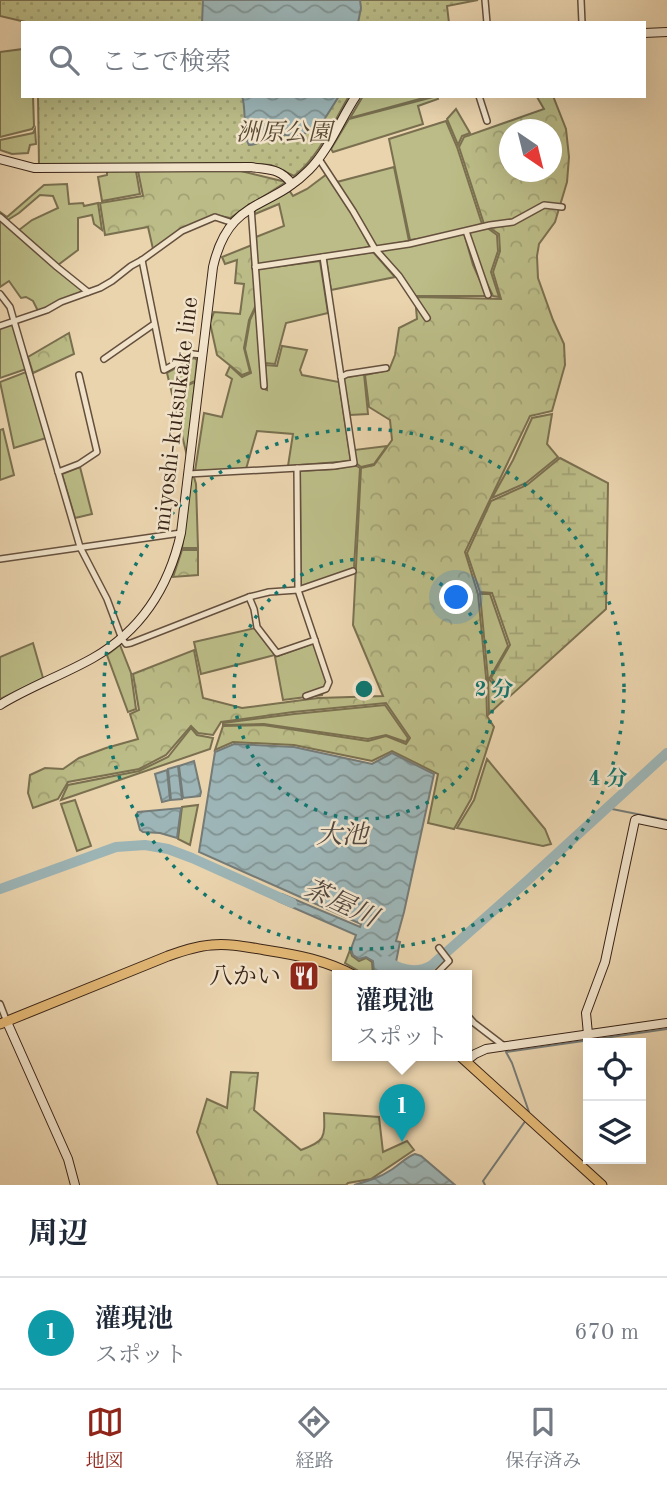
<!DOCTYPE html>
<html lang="ja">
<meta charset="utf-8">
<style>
:root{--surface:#fff;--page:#f6f6f7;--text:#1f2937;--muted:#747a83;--line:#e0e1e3;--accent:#8f2418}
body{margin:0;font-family:"Old Standard TT","Noto Serif JP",serif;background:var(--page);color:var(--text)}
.controls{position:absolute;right:21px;bottom:21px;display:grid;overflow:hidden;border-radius:0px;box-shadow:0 7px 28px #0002}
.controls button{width:63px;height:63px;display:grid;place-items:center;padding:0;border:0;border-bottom:2px solid var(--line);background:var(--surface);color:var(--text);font:35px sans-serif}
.compass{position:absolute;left:499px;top:119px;width:63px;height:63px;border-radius:50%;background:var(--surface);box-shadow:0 7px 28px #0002;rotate:145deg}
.you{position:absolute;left:457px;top:598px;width:24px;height:24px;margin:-18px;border:5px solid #fff;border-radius:50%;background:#1a73e8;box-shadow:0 0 0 10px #1a73e833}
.badge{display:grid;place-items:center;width:46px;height:46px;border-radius:50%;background:var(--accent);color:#fff;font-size:23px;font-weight:700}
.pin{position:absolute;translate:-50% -58px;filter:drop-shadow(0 2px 4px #0008)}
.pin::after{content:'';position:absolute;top:37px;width:24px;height:21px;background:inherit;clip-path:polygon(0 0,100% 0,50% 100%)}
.popup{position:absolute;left:332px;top:970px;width:140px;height:91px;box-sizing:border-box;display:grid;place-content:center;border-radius:0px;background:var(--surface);filter:drop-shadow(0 2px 5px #0005);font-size:23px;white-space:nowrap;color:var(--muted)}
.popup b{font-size:26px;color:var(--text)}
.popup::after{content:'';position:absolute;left:50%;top:100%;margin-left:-14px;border:14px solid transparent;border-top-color:var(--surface)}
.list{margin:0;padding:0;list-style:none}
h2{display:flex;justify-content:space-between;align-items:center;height:91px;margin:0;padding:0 28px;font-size:30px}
h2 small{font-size:23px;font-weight:400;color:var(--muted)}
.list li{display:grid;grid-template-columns:46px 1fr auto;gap:21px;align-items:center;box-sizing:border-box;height:112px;padding:0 28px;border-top:2px solid var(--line)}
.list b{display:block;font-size:26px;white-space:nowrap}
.list p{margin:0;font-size:23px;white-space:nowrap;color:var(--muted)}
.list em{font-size:23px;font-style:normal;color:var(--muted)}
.icon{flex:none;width:38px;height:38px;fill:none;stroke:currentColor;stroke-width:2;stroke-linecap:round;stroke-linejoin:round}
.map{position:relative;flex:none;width:667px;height:1185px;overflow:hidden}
.search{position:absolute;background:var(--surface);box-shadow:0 7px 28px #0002;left:21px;right:21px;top:21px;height:77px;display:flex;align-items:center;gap:18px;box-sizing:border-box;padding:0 24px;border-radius:0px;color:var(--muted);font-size:26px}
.sheet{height:203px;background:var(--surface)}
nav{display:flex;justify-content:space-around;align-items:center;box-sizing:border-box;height:98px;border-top:2px solid var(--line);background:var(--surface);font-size:19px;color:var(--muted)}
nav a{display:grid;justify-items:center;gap:4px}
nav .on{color:var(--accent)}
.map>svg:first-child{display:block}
.grass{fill:#bbbc87;stroke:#7a7050;stroke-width:2}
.forest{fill:url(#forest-crowns);stroke:#7a7050;stroke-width:2;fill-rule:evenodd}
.wetland{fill:url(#wetland-marsh);stroke:#7a7050;stroke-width:2}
.park{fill:url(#park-dots);stroke:#7a7050;stroke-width:2}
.water{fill:url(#water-waves);stroke:#757b77;stroke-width:2}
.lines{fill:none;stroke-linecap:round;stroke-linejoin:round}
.stream{stroke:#757b77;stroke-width:2}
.river{stroke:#9db5b6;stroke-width:10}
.street-casing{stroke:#65503e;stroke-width:8}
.secondary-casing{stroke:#392418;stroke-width:10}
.primary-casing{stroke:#392418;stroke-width:11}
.street{stroke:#f1e3ca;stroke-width:5}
.secondary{stroke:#f1e3ca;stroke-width:8}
.primary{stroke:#e5ba77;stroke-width:9}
.ring{fill:none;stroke:#0f766e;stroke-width:3.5;stroke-dasharray:3.5 7}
.labels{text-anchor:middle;stroke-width:5;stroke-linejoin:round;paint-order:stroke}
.park-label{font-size:24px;font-style:italic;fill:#5a4a34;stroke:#f1e3ca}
.street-label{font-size:24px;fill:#392418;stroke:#f1e3ca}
.poi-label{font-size:24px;fill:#392418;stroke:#f1e3ca;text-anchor:end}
.water-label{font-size:26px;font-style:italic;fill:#524840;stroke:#f1e3ca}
.centre{fill:#0f766e;stroke:#f1e3ca;stroke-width:3.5}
.ring-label{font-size:21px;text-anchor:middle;font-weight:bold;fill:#0f766e;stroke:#f1e3ca;stroke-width:5;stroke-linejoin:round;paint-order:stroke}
</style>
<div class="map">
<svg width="667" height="1185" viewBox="0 0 667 1185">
<defs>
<pattern id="forest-crowns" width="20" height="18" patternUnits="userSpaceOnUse" patternTransform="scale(1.75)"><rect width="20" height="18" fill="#bbbc87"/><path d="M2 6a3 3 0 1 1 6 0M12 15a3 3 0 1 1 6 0" fill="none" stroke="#a2a174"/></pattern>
<pattern id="wetland-marsh" width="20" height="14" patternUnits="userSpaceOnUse" patternTransform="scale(1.75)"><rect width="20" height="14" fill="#bbbc87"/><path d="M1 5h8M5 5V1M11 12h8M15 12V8" fill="none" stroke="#a2a174"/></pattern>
<pattern id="park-dots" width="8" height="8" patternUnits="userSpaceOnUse" patternTransform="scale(1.75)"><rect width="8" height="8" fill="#bbbc87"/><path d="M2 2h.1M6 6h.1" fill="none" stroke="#a2a174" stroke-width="1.8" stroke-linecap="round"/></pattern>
<pattern id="water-waves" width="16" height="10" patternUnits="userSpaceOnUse" patternTransform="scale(1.75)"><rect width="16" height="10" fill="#9db5b6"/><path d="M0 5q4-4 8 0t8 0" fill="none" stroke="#819393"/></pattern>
</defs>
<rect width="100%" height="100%" fill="#ead4ae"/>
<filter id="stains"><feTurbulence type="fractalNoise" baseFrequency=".00286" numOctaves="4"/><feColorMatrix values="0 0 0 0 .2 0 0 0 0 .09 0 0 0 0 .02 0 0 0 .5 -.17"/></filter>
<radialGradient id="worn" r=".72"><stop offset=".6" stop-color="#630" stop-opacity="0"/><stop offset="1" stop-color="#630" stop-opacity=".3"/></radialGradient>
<!-- grass -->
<g class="grass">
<path d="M23 49V96H33L34 126 32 129 0 137V52Z"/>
<path d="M363 96H431L350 118Z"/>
<path d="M437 96 438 99 418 106 423 124 333 152 331 149 349 119Z"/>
<path d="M456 109 470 133 462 136 458 145 447 119Z"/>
<path d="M446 121 457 147 482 224 438 236 410 240 389 139Z"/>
<path d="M35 129 36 144 30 145 28 153 12 154 0 150V140L33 133Z"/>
<path d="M394 167 409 241 375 247 337 182Z"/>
<path d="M107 170 136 171 140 194 102 201 98 177 107 175Z"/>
<path d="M327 174 351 211 370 247 257 265 256 237 284 226 279 204 255 214 254 209 289 190 293 196 307 189Z"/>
<path d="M67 184 69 204 83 203 84 206 98 203 102 230 94 224 92 215 78 218V250L58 265 19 230 32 220 58 208 53 196 40 195 19 213 6 221 0 215V212L7 217 44 185Z"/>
<path d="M0 220 84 291 38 311 33 301 26 297 21 298 9 281 0 287Z"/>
<path d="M486 227 497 235 498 251 491 272 499 297 493 296 481 271 468 232Z"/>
<path d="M464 233 473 265 487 296H412L377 250 438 240Z"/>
<path d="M373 252 395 277 331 290 326 259Z"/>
<path d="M320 261 328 313 286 323 275 364 265 363 258 269Z"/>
<path d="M256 307 262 388 267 390 265 365 277 366 282 346 307 350 300 370 302 375 339 382 351 461 288 466 293 434 257 431 246 469 195 471 204 413 222 417 232 379 226 375 230 366 242 377 251 373 245 349 250 320Z"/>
<path d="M13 323 26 369 0 378V328Z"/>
<path d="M194 358 197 360 195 381 174 391 195 382 187 456 167 373Z"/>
<path d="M26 372 46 438 14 448 0 382Z"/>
<path d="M364 374 368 414 350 415 343 378Z"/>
<path d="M552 414 547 444 558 457 526 483 492 498 513 460 532 418Z"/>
<path d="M3 429 14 475 0 480V430Z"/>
<path d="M387 446 374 464 361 467 356 463 354 450Z"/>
<path d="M355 465 360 468 354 568 301 587 300 471 335 469Z"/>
<path d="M80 467 92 514 75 518 62 474Z"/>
<path d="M191 477H194L196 484 198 548H182Z"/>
<path d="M480 594H490L508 646 489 679 506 698 489 714 488 679Z"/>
<path d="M255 628 275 655 201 674 194 642Z"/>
<path d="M33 643 43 678 0 699V657Z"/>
<path d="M314 643 327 682 322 695 283 700 275 657Z"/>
<path d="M120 645 131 673 136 709 128 712 107 655Z"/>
<path d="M385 705 408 738 406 742 386 735 368 739 264 724 223 725V723L294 714Z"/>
<path d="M191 728 197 735 213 738 210 749 61 800 68 785 139 771 168 757Z"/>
<path d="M487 759 545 829 551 844 543 846 457 828 474 800Z"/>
<path d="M75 800 91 846 77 851 61 804Z"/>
<path d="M198 805 190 845 178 839 182 807Z"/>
<path d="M350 950 352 956 359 961 366 958 372 962 373 974 376 976H367L345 963Z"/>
</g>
<!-- forest -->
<g class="forest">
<path d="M535 96H553L566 129 569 157 567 182 555 222 539 244 537 256 538 278 553 320 564 344 565 365 552 411 530 416 465 552 478 594 486 677 487 716 494 727 471 799 454 829 428 823 438 774 392 751 372 761 294 745 233 742 215 750 223 726 263 725 368 741 386 736 406 744 410 738 386 703 293 712 221 722 213 735 198 733 191 726 166 755 139 769 68 782 58 799 33 808 28 793 30 775 45 768 63 769 79 758 106 748 138 739 130 714 139 710 133 674 194 650 203 698 242 708 318 698 383 696 353 625 361 468 374 465 392 440 390 420 369 407 365 375 389 370 395 355 399 328 417 319 415 297 501 299 493 272 500 251 499 234 484 224 459 147 464 137 544 109 537 97ZM510 130H552V172H510Z"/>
<path d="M138 171H241L286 182 230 218 215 215 153 249 148 227 105 235 100 203 143 196Z"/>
<path d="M252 245 256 305 249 320 244 348 250 372 242 375 217 355 210 323 214 312 240 314 244 284 235 283 237 260 225 264 222 257Z"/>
<path d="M69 333 74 354 33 373 28 357Z"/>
<path d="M182 550H198V575L173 577Z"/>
<path d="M231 1072 258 1073 254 1110 301 1150C325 1141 325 1138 324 1113L379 1117 383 1152 407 1141 414 1150 371 1179 348 1183 346 1185H218L197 1132 207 1099 227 1108Z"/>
</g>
<!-- wetland -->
<path class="wetland" d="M560 458 608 483 606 609 508 698 491 678 510 645 492 593 480 592 467 553 491 501 527 485Z"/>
<!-- park -->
<g class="park">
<path d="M0 0H478L447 6 449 23H30L0 16Z"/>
<path d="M38 96H349C333 123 319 157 294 176L271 165 235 163 39 165Z"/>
</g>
<!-- water -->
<g class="water">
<path d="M203 0H360L361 8 358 23H202Z"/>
<path d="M242 96H339L317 131C309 130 302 136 294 136 286 136 280 132 271 136 262 139 259 145 249 145 242 134 247 111 242 96Z"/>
<path d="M234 744 294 747 372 764 392 753 434 774 404 912 396 941 400 942 394 972 389 971 387 976H379L374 973 373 961 366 957 359 959 353 955 351 949 356 935 278 901 282 894 360 927 361 924 199 852 215 752Z"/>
<path d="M194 761 201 792 200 796 183 798 179 766Z"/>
<path d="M178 766 182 799 171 800 168 769Z"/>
<path d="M167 770 170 800 162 802 155 774Z"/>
<path d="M181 808 177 838 160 833 143 832 140 830 136 815 138 812Z"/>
<path d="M415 1154 421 1156 455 1185H354C368 1181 379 1178 391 1170 399 1165 406 1157 415 1154Z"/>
</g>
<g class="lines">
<!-- stream -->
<g class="stream">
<path d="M607 808 667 820"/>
<path d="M529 1112 512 1063 506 1052 667 1029"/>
<path d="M485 1185 483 1181 526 1120"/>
</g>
<!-- river -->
<g class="river">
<path d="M0 889 116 847 145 845 168 849 192 858 292 903"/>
<path d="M385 960C400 970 416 975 432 965L527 881 667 753"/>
</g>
<!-- street casing -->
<g class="street-casing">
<g id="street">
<path d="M485 0 487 23"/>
<path d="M581 0 582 23"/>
<path d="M479 96 487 121"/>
<path d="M319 159 353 211 375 249 399 276 427 318"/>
<path d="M251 207 264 386"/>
<path d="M0 217 57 267 88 292"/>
<path d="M466 231 488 295"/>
<path d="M142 260 164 370 193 354 201 355"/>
<path d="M255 267 409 244 490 225 513 222 544 205 562 207"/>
<path d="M0 294 10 307 14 321 80 547 107 599 122 639 126 644 131 643 249 597 269 592 298 590 353 571"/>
<path d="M0 326 47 310 61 302 100 288 112 281 131 266 142 260 182 231 215 217 233 223"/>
<path d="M104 359 154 324"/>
<path d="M341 377 347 374 386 368"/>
<path d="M297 468 298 590 329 682 326 689 306 696"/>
<path d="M58 472 79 464 97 452 79 375"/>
<path d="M188 474 334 466 354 463 323 257"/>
<path d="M0 559 181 533"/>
<path d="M249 597 254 609 257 627 277 653 315 640"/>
<path d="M434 976 449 961 439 948"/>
<path d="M0 1004 7 1022"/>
<path d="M467 1015 474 1023 504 1046"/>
</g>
</g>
<!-- secondary casing -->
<g class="secondary-casing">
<g id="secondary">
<path d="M644 33 667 32"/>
<path d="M0 159 34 168 251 167C269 170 280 168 292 184"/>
<path d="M0 705C29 687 63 675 93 658 142 630 169 587 181 533L213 267C229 197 269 211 309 170 329 150 340 120 356 96"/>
<path d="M7 1022 68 1159 75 1185"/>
<path d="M588 1034 586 1013 605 962 635 820 638 819 667 825"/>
<path d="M466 1061 475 1054 486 1049 667 1023"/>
</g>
</g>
<!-- primary casing -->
<g class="primary-casing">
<g id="primary">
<path d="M0 1024 168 956C182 951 196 946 211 945 229 943 247 947 265 950 297 955 326 960 355 976"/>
<path d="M460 1056 602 1185"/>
</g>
</g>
<!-- street -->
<use href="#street" class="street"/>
<!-- secondary -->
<use href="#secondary" class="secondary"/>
<!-- primary -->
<use href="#primary" class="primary"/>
</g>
<!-- distance rings -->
<g class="ring">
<circle cx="364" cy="689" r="130"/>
<circle cx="364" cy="689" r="260"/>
</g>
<!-- icons -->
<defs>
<g id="restaurant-square" transform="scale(1.575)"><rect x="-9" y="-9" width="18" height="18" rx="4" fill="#8f2418" stroke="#f1e3ca"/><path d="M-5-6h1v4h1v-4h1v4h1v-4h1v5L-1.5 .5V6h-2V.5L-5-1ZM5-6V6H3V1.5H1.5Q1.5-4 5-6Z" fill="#fff"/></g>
</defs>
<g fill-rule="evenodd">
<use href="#restaurant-square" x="304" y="976"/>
</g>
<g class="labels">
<!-- park labels -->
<g class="park-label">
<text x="284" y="140">洲原公園</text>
</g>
<!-- street labels -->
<g class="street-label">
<text transform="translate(175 414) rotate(-83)" y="8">miyoshi-kutsukake line</text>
</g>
<!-- poi labels -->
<g class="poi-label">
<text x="281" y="984">八かい</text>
</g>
<!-- water labels -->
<g class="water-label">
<text x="342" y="843">大池</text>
<text transform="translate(341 902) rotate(25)" y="9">茶屋川</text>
</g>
</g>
<circle cx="364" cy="689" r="10" class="centre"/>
<g class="ring-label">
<text x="494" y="696">2 分</text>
<text x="608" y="785">4 分</text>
</g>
<rect width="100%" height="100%" filter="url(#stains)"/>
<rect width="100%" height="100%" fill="url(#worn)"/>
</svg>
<div class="controls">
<button><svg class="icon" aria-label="locate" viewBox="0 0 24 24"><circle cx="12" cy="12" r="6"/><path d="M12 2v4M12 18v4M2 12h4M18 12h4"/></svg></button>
<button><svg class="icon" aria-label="layers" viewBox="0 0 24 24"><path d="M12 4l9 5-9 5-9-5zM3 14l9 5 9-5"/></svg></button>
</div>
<svg class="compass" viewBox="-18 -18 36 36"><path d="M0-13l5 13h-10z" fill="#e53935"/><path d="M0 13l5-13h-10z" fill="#747a83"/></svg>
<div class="you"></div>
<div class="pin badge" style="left:402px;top:1142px;background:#0f9aa8">1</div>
<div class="popup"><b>灌現池</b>スポット</div>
<div class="search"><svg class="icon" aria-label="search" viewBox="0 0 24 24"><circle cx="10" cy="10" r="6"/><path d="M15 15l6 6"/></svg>ここで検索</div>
</div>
<section class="sheet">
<h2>周辺<small></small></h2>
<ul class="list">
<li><span class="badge" style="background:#0f9aa8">1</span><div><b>灌現池</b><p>スポット</p></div><em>670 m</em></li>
</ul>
</section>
<nav>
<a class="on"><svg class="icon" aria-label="map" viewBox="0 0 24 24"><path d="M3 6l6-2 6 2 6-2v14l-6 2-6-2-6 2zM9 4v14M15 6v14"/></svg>地図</a>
<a><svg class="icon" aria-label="directions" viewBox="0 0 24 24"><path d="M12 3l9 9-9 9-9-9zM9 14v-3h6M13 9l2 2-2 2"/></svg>経路</a>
<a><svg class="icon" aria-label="saved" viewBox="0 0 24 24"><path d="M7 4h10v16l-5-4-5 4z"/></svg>保存済み</a>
</nav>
